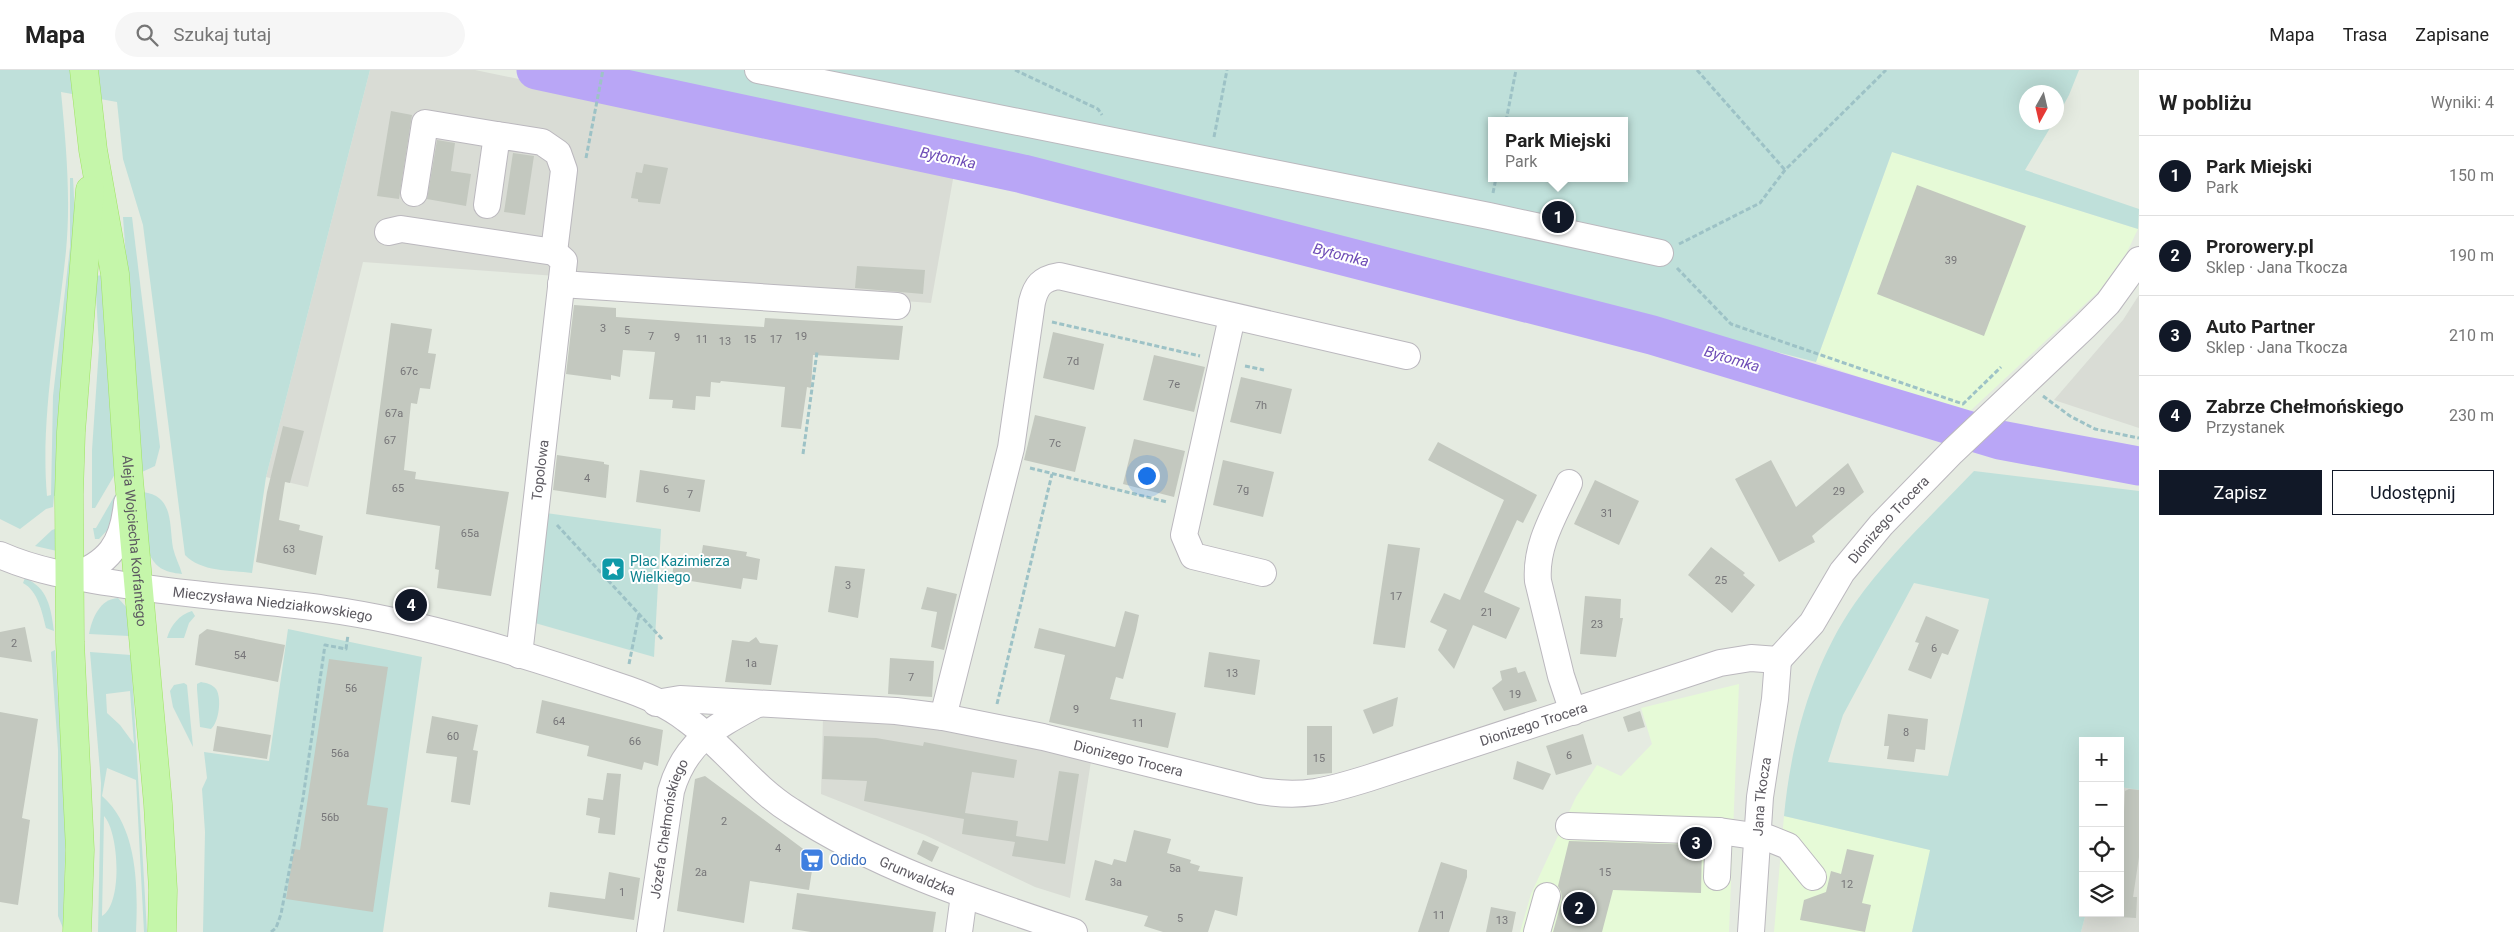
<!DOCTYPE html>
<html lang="pl">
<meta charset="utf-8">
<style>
:root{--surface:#fff;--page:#f6f6f6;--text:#222;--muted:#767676;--line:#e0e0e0;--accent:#111827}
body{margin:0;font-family:Roboto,sans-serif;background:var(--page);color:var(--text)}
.controls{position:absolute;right:15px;bottom:15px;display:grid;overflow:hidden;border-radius:0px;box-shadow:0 5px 20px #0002}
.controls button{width:45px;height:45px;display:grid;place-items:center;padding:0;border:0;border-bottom:1px solid var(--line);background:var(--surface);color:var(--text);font:25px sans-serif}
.compass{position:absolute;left:2019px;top:15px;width:45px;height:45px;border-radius:50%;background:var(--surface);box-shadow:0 5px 20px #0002;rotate:188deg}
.you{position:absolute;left:1146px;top:405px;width:18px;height:18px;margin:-12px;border:4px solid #fff;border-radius:50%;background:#1a73e8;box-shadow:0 0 0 8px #1a73e833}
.badge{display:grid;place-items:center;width:32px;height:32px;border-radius:50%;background:var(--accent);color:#fff;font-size:16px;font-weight:700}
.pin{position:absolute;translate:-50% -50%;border:2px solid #fff;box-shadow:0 1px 5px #0006}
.popup{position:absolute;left:1488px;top:47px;width:140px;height:65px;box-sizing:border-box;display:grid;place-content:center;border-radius:0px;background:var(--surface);filter:drop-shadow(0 1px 4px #0005);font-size:16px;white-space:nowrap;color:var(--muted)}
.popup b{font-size:19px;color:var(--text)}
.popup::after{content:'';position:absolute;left:50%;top:100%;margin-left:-10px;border:10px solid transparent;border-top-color:var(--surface)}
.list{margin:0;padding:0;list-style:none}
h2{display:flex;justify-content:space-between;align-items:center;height:65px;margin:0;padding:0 20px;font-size:21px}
h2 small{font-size:16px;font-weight:400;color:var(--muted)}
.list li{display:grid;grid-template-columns:32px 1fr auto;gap:15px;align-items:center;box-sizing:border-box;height:80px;padding:0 20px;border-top:1px solid var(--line)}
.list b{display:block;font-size:19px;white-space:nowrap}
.list p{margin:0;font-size:16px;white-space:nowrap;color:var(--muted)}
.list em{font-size:16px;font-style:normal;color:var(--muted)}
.actions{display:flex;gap:10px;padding:15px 20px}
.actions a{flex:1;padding:11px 0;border:1px solid var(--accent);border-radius:0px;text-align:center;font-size:18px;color:var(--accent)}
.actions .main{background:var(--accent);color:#fff}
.icon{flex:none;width:28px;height:28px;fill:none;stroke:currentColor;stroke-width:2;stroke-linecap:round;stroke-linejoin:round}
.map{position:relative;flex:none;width:2139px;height:862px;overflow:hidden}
header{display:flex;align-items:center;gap:30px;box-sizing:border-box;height:70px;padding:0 25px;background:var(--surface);border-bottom:1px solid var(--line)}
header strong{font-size:24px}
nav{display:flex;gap:28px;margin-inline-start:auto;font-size:18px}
.search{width:350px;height:45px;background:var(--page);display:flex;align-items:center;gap:12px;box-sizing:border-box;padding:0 18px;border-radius:28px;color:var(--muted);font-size:19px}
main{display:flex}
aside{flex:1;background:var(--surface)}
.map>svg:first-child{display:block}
.commercial{fill:#e6fad7}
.industrial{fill:#d9dcd5}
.green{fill:#bfe0da;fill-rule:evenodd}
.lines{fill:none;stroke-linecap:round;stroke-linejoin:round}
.river{stroke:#b9a6f6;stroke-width:39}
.building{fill:#c3c8bf}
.minor-casing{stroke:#bbb8be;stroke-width:28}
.major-casing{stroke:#9fe262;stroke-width:29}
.path{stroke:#9dc2c6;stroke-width:3;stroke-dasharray:5 2.5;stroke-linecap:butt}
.minor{stroke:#fff;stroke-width:26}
.major{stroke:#c5f6aa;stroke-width:28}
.labels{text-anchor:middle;stroke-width:4;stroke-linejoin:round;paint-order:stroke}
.number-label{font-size:11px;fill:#767578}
.street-label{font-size:14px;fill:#5c5960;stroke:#fff}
.culture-label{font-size:14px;fill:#0d838f;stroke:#fff;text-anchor:start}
.shop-label{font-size:14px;fill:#366cbe;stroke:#fff;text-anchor:start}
.water-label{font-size:15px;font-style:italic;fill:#6e4cb6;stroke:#fff}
</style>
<header>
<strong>Mapa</strong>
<div class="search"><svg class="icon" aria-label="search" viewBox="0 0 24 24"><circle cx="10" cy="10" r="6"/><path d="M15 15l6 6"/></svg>Szukaj tutaj</div>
<nav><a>Mapa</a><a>Trasa</a><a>Zapisane</a></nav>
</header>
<main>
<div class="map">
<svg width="2139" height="862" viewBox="0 0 2139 862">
<rect width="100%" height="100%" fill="#e5ebe1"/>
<!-- commercial -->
<g class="commercial">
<path d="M1892 82 2138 159 2127 182 2100 220 1967 344 1816 292Z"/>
<path d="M1739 614 1729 862H1520L1531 824 1576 727 1597 695 1621 706 1652 674 1641 638Z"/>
<path d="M1784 746 1931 780 1912 862H1774Z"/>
</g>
<!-- industrial -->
<g class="industrial">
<path d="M370 0H475L955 98 931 233 363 192 308 417 266 407Z"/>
<path d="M2139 225V358L2054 330 2123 250Z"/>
<path d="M823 647 965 661 1091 691 1070 828 1035 817 925 765 821 724Z"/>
<path d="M2120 717 2139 720V862H2081L2086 843H2120Z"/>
</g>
<!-- green -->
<g class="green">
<path d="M0 0H370L266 407 252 503C230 500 201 502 185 485L143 155 123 89 117 32 61 22C66 74 71 128 66 181 58 259 40 348 47 426L51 425 53 326 70 177V108H73C75 141 76 175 73 208 66 280 54 352 57 425L54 426 53 437 46 439 20 459 0 449Z"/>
<path d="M599 0H2079L2069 25 2057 47 2056 22H2026V52L2053 53 2025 100 2139 139 2138 159 1892 82 1816 292 968 77ZM1492 51H1624V108H1492Z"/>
<path d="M123 147H132L160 377 155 396 142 402Z"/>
<path d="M103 205 119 403 115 404 95 438H92V380L99 278 95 206Z"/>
<path d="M1974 401 2139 421V720L2120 717V671H2083V843H2086L2081 862H1912L1930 780 1784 746C1791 672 1812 595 1855 533 1889 485 1933 444 1974 401ZM1914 513 1989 529 1948 706 1828 692 1843 645Z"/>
<path d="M143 422C174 426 169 454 173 478 175 487 180 496 182 504 164 502 155 498 148 481Z"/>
<path d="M120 424 112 455 99 469H95L93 458H96L115 425Z"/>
<path d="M546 443 661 459 654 587 535 553Z"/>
<path d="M58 458 57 481 35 476 52 460Z"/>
<path d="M25 508C48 518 51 538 54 561L46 558C42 542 38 521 23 513Z"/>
<path d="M118 528 127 538 129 566 89 564C92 548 100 529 118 528Z"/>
<path d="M192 541 195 546 189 553 184 568H167C171 555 179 545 192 541Z"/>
<path d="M288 559 422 587 383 862H203L205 762 202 719 207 708 204 682 269 691Z"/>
<path d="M55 580 66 756 63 858 58 846V680L51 582Z"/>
<path d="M90 582 131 585 147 862H144L136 710 107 698 102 726C138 757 138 818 136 862H98L101 713ZM130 621 134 674 120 655 107 643 106 624ZM104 746C119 762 123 834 102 846Z"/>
<path d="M201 612C206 613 212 614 216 619 222 628 219 652 211 659L200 657 197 619V614Z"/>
<path d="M184 613 187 615 193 677 173 637 170 621 174 615Z"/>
</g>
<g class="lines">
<!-- river -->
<path class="river" d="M536 0 1023 104 1652 265 2000 370 2139 396"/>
</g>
<!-- building -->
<g class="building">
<path d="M391 41 412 45 399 129 377 126Z"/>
<path d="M437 70 455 73 451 101 471 104 466 136 427 129Z"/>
<path d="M513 83 534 86 525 145 504 142Z"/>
<path d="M644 94 668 98 660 134 638 132V129L631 128 636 102 642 103Z"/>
<path d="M1917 115 2026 156 1984 266 1877 224Z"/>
<path d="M857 196 925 200 923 224 855 218Z"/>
<path d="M574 235 616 238V247L714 254 764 257 765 248 903 256 899 290 813 285 811 318 807 317 801 359 781 357 785 317 721 311 720 313 711 312 710 327 696 326 695 340 672 338 673 330 649 329 655 282 623 280 620 307 611 305V310L566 304Z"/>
<path d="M391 253 432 259 428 283 436 284 430 319 420 318 417 334 411 333 404 400 416 402 415 409 509 422 491 526 437 518 439 500 435 499 440 456 366 444Z"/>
<path d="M1053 262 1104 274 1094 320 1043 308Z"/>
<path d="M1154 285 1205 297 1194 342 1143 330Z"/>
<path d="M1241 307 1292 319 1281 364 1230 352Z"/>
<path d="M1035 345 1086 357 1075 402 1024 390Z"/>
<path d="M283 356 304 361 290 413 285 412 279 450 300 455 299 460 323 466 316 505 256 492 267 422Z"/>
<path d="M1134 369 1185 381 1174 427 1123 414Z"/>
<path d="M1438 372 1537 425 1523 453 1517 450 1484 522 1520 538 1506 569 1473 555 1454 599 1438 580 1447 560 1430 552 1444 523 1460 530 1504 430 1428 390Z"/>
<path d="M557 385 604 392V394L609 395 606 428 553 420Z"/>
<path d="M1223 390 1274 402 1263 447 1213 435Z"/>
<path d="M1771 390 1796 437 1848 393 1864 422 1812 466 1815 472 1779 492 1735 409Z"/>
<path d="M640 400 705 410 700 442 636 432Z"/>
<path d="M1595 410 1639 431 1619 475 1574 454Z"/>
<path d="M1388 474 1420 478 1405 578 1373 574Z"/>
<path d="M703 475 747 482 746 486 760 489 757 510 743 508 741 519 672 508 674 491 700 494Z"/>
<path d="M1711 477 1745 503 1743 505 1755 515 1732 543 1688 505Z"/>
<path d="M835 496 865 499 858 548 828 542Z"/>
<path d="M927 517 957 524 944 580 931 577 937 542 921 539Z"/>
<path d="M1585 526 1621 529 1620 548H1623L1616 587 1580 584Z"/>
<path d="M1125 541 1139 545 1136 560 1123 609 1116 607 1110 629 1176 643 1168 678 1049 652 1065 585 1034 578 1039 558 1115 577Z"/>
<path d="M1926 546 1959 560 1948 585 1942 583 1931 609 1908 600 1919 573 1915 572Z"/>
<path d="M25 557 32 592 0 587V562Z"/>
<path d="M207 559 285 575 278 612 195 595 199 565Z"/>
<path d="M756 567 760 573 778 575 771 615 725 612 732 570 749 572Z"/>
<path d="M1209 582 1260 590 1255 625 1204 617Z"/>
<path d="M890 588 934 591 932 627 888 624Z"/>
<path d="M329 589 388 597 367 735 388 738 373 842 286 829 294 779 300 780Z"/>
<path d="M1516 597 1518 603 1525 601 1537 631 1504 641 1492 618 1502 610 1500 601Z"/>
<path d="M1398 627 1393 656 1373 664 1363 640Z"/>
<path d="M542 630 663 660 658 696 644 692 642 700 587 686 589 676 536 663Z"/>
<path d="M1640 641 1645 657 1628 662 1623 647Z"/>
<path d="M0 642 38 649 22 748 30 750 18 835 0 832Z"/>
<path d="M1888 644 1928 649 1925 680 1916 679 1914 692 1887 689 1889 676H1884Z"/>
<path d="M432 646 478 655 473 680 478 681 470 735 451 732 457 687 426 683Z"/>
<path d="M217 656 271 665 267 689 213 681Z"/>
<path d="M1307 656H1332V703L1307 705Z"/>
<path d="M1583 664 1592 694 1556 705 1546 676Z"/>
<path d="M824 666 876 668 923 676 924 672 1017 690 1014 708 972 702 965 743 1018 751 1016 766 1048 771 1059 701 1079 704 1065 794 1012 786 1015 772 962 764 964 749 864 731 867 711 822 709Z"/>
<path d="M1517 691 1551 704 1543 720 1513 709Z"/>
<path d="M607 703 621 704 615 765 598 763 600 748 586 745 588 728 603 730Z"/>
<path d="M705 706 814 787 809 820 750 811 744 853 677 841 695 709Z"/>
<path d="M2129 719 2139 720V787L2133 827H2137L2136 848 2119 847 2125 721Z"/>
<path d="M1134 760 1171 769 1167 783 1191 790 1190 793 1200 796 1198 801 1243 807 1237 846 1215 840 1208 862H1163L1144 856 1148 846 1085 830 1095 790 1112 795 1114 789 1126 792Z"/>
<path d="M923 770 939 777 932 792 917 784Z"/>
<path d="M1569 771 1702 775 1701 823 1613 820 1602 862H1553L1562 830 1561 822 1558 816Z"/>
<path d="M1847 779 1874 785 1862 833 1871 835 1865 862 1800 850 1804 830 1826 822 1831 801 1841 804Z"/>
<path d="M1441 792 1467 800V807L1449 862H1418Z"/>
<path d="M609 802 640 808 634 850 548 837 550 822 605 829Z"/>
<path d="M797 823 936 842 933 862H811L792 859Z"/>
<path d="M1491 837 1516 842 1512 862H1486Z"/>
</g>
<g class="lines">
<!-- minor casing -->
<g class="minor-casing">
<g id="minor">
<path d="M758 0 1489 146 1660 183"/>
<path d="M414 123 425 53 497 65"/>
<path d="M487 135 497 65 542 72 558 83 564 100 554 182"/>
<path d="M388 162 401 159 554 182 564 191 519 585"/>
<path d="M561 214 897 236"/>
<path d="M1232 247 1184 465 1193 486 1263 503"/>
<path d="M1569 413C1555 444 1535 475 1538 511L1561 606 1573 642"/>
<path id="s1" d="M0 485C36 501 74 507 112 513 183 525 255 529 326 539 421 552 527 585 618 616 640 623 668 635 686 649 724 676 751 716 791 741 877 798 977 830 1074 862"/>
<path d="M70 507C109 494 123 474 127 433"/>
<path id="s2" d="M656 633 680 629 896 641 943 647 1043 667 1260 721C1304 728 1327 721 1369 708L1720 593 1751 588 1778 590 1812 553 1842 502 1881 455 1952 382 2085 256 2108 233 2139 190"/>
<path d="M943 647 1011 378 1032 232C1036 216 1041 209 1059 206L1407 286"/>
<path d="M1569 756 1719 761 1768 768 1788 776 1813 807"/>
<path d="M1717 807 1719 761"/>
<path id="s3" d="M650 862 671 721C685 672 715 657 757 634"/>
<path d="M959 862 964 825"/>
<path d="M1537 862 1547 826"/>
<path id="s4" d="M1751 862 1760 727 1775 629 1778 590"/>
</g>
</g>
<!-- major casing -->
<g class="major-casing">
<g id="major">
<path id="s5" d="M84 0 93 80 115 204 129 410 158 734 163 820 162 862"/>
<path d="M77 862 80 780 70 572 69 424 71 362 90 120"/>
</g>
</g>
<!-- path -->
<g class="path">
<path d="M1015 0 1098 39 1102 45"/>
<path d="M1697 0 1785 100"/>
<path d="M1506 51 1516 0"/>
<path d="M1214 67 1227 0"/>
<path d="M586 88 603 0"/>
<path d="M1493 123 1496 108"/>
<path d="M1679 174 1760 133 1785 100 1886 0"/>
<path d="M1677 198 1731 254 1963 334 2001 297"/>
<path d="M1052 252 1200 286"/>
<path d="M1245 296 1264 300"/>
<path d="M2043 326 2070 346 2095 359 2139 368"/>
<path d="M803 384 817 282"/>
<path d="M1030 398 1167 432"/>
<path d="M557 455 663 570"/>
<path d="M629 594 639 544"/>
<path d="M997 634 1052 404"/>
<path d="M271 862 276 858 281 844 303 728 325 575 346 579 348 565"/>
</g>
<!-- minor -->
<use href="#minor" class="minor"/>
<!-- major -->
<use href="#major" class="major"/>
</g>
<!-- icons -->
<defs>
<g id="sight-square" transform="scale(1.25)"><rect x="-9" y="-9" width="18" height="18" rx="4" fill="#0f9aa8" stroke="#fff"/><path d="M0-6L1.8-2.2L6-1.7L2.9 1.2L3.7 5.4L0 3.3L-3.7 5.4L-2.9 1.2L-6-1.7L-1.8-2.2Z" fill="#fff"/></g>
<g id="supermarket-square" transform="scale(1.25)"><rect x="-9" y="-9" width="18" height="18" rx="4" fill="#3f7fe0" stroke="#fff"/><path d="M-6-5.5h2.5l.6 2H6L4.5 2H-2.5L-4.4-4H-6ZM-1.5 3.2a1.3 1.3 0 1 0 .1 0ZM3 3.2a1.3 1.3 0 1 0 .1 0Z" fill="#fff"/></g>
</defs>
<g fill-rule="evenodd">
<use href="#sight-square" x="613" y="499"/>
<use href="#supermarket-square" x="812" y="790"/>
</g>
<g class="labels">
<!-- number labels -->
<g class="number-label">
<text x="1951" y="194">39</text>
<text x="603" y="262">3</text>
<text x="627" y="264">5</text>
<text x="651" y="270">7</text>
<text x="801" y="270">19</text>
<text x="677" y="271">9</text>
<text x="702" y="273">11</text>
<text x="750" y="273">15</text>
<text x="776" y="273">17</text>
<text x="725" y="275">13</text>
<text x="1073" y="295">7d</text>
<text x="409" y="305">67c</text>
<text x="1174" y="318">7e</text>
<text x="1261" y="339">7h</text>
<text x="394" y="347">67a</text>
<text x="390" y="374">67</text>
<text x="1055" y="377">7c</text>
<text x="587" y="412">4</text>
<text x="398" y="422">65</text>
<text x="666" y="423">6</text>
<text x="1243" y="423">7g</text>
<text x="1839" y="425">29</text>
<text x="690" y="428">7</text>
<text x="1607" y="447">31</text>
<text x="470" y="467">65a</text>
<text x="289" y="483">63</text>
<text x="1721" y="514">25</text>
<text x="848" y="519">3</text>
<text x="1396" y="530">17</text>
<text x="1487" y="546">21</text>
<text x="1597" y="558">23</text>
<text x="14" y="577">2</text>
<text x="1934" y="582">6</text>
<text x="240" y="589">54</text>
<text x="751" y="597">1a</text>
<text x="1232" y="607">13</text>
<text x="911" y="611">7</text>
<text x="351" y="622">56</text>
<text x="1515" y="628">19</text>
<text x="1076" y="643">9</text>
<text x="559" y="655">64</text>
<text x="1138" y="657">11</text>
<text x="1906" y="666">8</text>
<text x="453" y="670">60</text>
<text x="635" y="675">66</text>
<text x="340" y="687">56a</text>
<text x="1569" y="689">6</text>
<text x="1319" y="692">15</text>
<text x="330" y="751">56b</text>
<text x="724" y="755">2</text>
<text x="778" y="782">4</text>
<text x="1175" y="802">5a</text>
<text x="701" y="806">2a</text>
<text x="1605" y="806">15</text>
<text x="1116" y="816">3a</text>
<text x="1847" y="818">12</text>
<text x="622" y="826">1</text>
<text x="1439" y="849">11</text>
<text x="1180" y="852">5</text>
<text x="1502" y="854">13</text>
</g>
<!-- street labels -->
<g class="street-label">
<text transform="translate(540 400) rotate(-83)" y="5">Topolowa</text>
<text dy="5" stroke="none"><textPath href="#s2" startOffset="1332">Dionizego Trocera</textPath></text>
<text dy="5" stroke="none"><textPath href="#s5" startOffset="474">Aleja Wojciecha Korfantego</textPath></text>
<text dy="5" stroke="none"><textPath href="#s1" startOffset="278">Mieczysława Niedziałkowskiego</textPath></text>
<text dy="5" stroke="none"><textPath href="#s2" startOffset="898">Dionizego Trocera</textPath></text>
<text dy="5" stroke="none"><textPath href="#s2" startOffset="478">Dionizego Trocera</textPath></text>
<text dy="5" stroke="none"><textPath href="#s4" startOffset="136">Jana Tkocza</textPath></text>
<text dy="5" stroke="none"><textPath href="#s3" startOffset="105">Józefa Chełmońskiego</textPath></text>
<text dy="5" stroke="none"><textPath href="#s1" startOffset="992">Grunwaldzka</textPath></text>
</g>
<!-- culture labels -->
<g class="culture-label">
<text x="630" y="496">Plac Kazimierza<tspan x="630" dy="16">Wielkiego</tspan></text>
</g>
<!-- shop labels -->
<g class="shop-label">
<text x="830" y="795">Odido</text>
</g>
<!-- water labels -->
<g class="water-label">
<text transform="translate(948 88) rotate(12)" y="5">Bytomka</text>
<text transform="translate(1341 185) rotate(14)" y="5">Bytomka</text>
<text transform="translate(1732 289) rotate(17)" y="5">Bytomka</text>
</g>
</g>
</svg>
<div class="controls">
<button>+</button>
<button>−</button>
<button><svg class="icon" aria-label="locate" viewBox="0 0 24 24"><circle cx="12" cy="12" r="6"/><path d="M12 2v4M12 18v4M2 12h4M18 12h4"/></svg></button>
<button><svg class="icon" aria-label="layers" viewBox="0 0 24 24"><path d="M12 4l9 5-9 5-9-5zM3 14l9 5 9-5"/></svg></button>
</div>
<svg class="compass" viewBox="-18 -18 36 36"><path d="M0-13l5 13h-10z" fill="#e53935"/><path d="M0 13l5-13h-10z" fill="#767676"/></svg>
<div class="you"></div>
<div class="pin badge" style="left:1558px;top:147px">1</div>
<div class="popup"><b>Park Miejski</b>Park</div>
<div class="pin badge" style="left:1579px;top:838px">2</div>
<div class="pin badge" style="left:1696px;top:773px">3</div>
<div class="pin badge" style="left:411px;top:535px">4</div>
</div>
<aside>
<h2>W pobliżu<small>Wyniki: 4</small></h2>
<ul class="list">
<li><span class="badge">1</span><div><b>Park Miejski</b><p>Park</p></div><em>150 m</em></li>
<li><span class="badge">2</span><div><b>Prorowery.pl</b><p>Sklep · Jana Tkocza</p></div><em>190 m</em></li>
<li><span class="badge">3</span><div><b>Auto Partner</b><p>Sklep · Jana Tkocza</p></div><em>210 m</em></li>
<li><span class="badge">4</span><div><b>Zabrze Chełmońskiego</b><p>Przystanek</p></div><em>230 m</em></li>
</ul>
<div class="actions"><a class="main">Zapisz</a><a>Udostępnij</a></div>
</aside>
</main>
